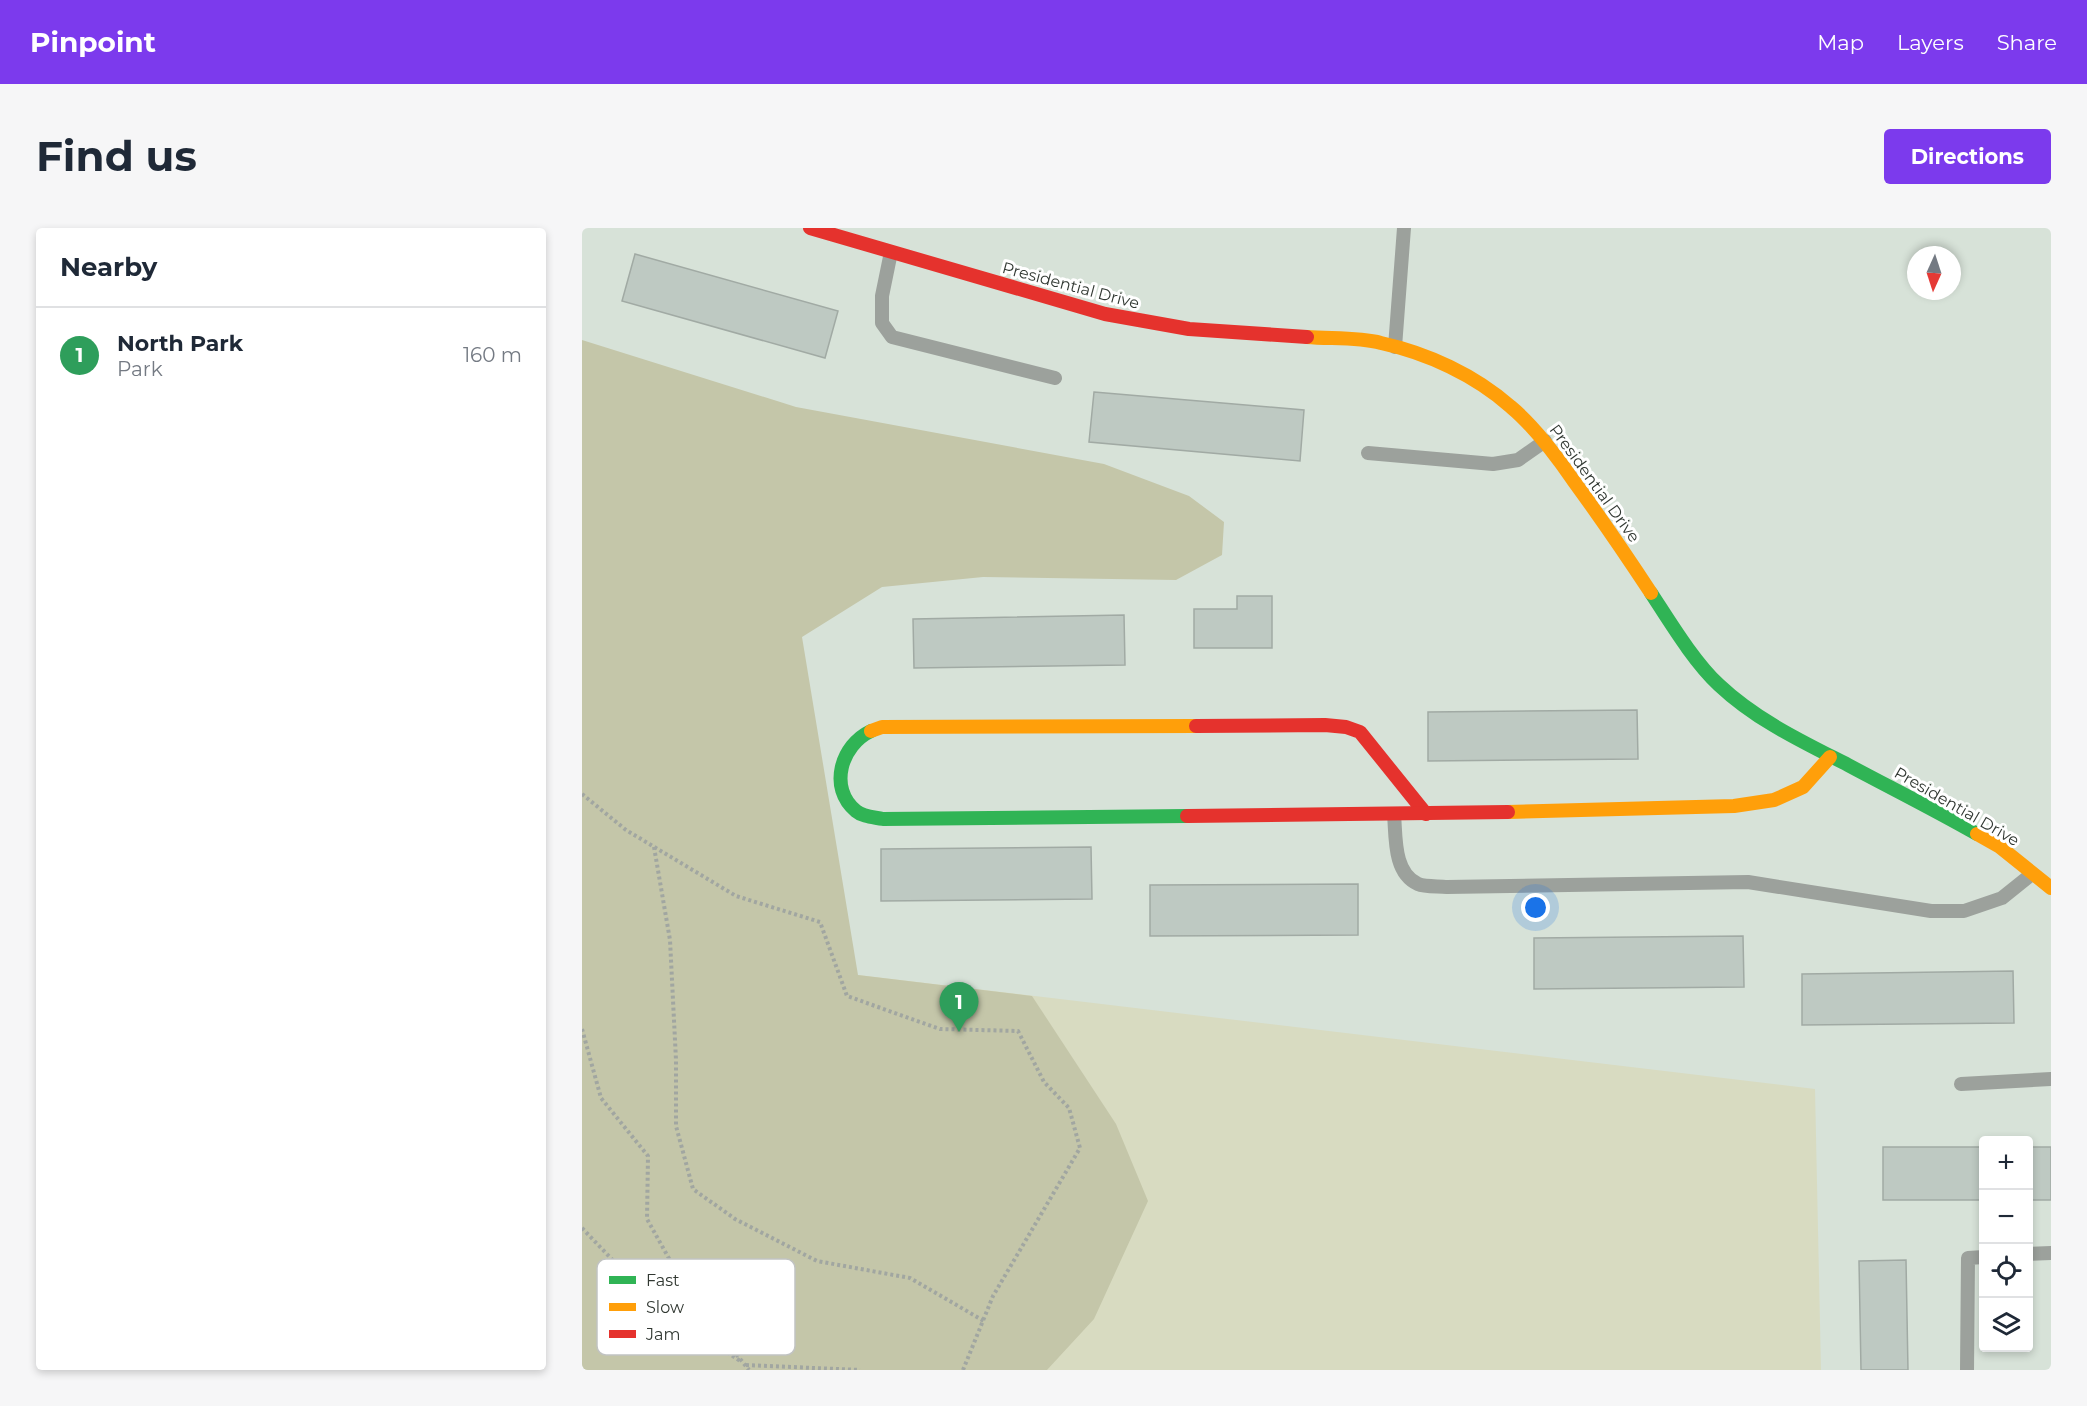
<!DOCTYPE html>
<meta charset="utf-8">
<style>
:root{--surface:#fff;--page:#f6f6f7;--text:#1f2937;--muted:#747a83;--line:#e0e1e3;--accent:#7c3aed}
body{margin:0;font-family:Montserrat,sans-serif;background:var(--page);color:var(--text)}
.controls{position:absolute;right:18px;bottom:18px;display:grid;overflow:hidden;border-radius:6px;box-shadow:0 3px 9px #0003}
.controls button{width:54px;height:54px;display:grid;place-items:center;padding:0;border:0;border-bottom:2px solid var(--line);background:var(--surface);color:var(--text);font:30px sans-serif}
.compass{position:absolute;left:1325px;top:18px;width:54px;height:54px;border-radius:50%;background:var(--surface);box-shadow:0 3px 9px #0003;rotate:183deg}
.you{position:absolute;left:954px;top:680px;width:21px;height:21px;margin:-15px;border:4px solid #fff;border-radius:50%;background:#1a73e8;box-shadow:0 0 0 9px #1a73e833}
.badge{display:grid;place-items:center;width:39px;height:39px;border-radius:50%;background:var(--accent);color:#fff;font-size:20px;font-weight:700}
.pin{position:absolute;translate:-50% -50px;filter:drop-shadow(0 2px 3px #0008)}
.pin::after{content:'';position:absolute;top:32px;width:21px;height:18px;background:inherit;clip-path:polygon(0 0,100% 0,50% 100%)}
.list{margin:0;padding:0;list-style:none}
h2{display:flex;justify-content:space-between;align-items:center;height:78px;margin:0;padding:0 24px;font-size:26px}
h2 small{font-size:20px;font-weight:400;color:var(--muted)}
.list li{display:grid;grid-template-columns:39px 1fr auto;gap:18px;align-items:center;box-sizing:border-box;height:96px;padding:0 24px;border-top:2px solid var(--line)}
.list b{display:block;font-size:22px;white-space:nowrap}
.list p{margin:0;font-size:20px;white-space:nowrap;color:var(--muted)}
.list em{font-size:20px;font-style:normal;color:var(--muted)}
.icon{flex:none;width:33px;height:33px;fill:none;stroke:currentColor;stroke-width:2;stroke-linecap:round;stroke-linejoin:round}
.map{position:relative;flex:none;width:1469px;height:1142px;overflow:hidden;border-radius:6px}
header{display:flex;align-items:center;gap:36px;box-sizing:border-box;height:84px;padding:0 30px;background:var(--accent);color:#fff}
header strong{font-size:28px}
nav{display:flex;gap:33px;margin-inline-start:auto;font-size:21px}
.intro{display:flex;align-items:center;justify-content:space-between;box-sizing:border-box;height:144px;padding:0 36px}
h1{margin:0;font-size:42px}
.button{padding:15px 27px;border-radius:6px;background:var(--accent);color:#fff;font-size:21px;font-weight:700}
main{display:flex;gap:36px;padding:0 36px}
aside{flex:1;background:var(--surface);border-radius:6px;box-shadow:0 3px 9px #0003}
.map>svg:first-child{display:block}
.green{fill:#d8dbc1}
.forest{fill:#c4c6a9}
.building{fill:#bec9c2;stroke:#a1aaa4;stroke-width:1.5}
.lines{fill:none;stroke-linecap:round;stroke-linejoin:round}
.path{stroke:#a1a6a1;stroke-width:4;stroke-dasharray:3 3;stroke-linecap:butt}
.lane{stroke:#9ca19c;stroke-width:14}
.fast{stroke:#30b455;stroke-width:14}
.slow{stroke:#ff9f0a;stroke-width:14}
.jam{stroke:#e5322d;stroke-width:14}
.labels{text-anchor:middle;stroke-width:6;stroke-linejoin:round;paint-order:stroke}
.street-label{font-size:16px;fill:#313832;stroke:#fff}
.key{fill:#fff;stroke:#c1c3c2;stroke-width:1.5}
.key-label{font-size:16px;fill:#313832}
</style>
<header>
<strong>Pinpoint</strong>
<nav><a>Map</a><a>Layers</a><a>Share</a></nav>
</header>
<div class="intro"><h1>Find us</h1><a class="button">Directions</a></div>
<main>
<aside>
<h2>Nearby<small></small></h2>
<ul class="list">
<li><span class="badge" style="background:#2e9e5b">1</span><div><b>North Park</b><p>Park</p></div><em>160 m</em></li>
</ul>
</aside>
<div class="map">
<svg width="1469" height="1142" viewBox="0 0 1469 1142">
<rect width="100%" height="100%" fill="#d7e2d8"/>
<!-- green -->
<path class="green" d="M276 747 1233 861 1239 1142H0Z"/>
<!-- forest -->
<path class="forest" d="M0 112 214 179 522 236 607 268 642 294 640 327 594 352 401 349 300 359 220 409 276 747 450 768 534 896 566 973 512 1091 465 1142H0Z"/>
<!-- building -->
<g class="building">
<path d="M53 26 256 83 243 130 40 73Z"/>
<path d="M512 164 722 182 718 233 507 214Z"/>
<path d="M655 368H690V420H612V381H655Z"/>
<path d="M542 387 543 437 332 440 331 391Z"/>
<path d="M1055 482 1056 531 846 533V484Z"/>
<path d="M509 619 510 671 299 673V621Z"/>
<path d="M776 656V707L568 708V657Z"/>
<path d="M1161 708 1162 759 952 761V710Z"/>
<path d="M1431 743 1432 795 1220 797V746Z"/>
<rect x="1301" y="919" width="101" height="53"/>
<rect x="1446" y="919" width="23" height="53"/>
<path d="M1324 1032 1326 1142H1279L1277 1033Z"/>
</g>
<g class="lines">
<!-- path -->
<g class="path">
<path d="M0 566 44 602 154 668 238 694 265 768 358 801 436 803 462 854 487 880 498 920 411 1068 381 1142"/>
<path d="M72 619 88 712 94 832V898L111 961 153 991 235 1033 328 1050 402 1093"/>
<path d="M0 801 19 870 66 928 65 991 109 1070 167 1142"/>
<path d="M0 1000 66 1069 158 1133"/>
<path d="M164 1137 278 1142"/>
</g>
<!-- lane -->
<g class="lane">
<path d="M309 24 300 68V95L310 109 473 150"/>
<path d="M813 119 822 0"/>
<path d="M786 225 911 236 936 232 963 213"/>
<path d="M812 586C814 608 811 645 836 656 843 659 856 658 865 659L1166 654 1349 683H1382L1420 670 1450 646"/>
<path d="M1379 856 1469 851"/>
<path d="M1446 1026 1469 1025"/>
<path d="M1385 1142 1386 1030 1402 1029"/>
</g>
<!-- fast -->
<g class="fast">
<path d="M1069 365C1088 394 1112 434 1137 457 1174 492 1221 514 1266 537 1309 560 1353 582 1395 606"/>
<path d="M289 503C259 517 246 560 274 583 281 589 292 589 301 591L605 588"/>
</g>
<!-- slow -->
<g class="slow">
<path d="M725 109C749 111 776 109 799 115 845 125 893 147 929 179 953 199 973 226 991 252 1018 289 1044 327 1069 365"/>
<path d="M289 503 300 499 614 498"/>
<path d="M926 584 1152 578 1192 572 1221 559 1248 529"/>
<path d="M1395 606 1418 619 1469 660"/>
</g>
<!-- jam -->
<g class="jam">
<path d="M228 0 523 86 607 101 725 109"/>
<path d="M614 498 743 497 764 499 778 504 844 586"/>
<path d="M605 588 926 584"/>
</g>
</g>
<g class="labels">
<!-- street labels -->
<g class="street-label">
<text transform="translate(489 57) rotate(15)" y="6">Presidential Drive</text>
<text transform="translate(1013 255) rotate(54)" y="6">Presidential Drive</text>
<text transform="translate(1375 578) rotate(30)" y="6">Presidential Drive</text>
</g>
</g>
<!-- legend -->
<rect x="15" y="1031" width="198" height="96" rx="9" class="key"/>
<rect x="27" y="1048" width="27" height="8" fill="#30b455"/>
<rect x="27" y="1075" width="27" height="8" fill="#ff9f0a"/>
<rect x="27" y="1102" width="27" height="8" fill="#e5322d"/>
<g class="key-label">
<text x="64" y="1058">Fast</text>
<text x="64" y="1085">Slow</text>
<text x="64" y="1112">Jam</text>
</g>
</svg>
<div class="controls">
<button>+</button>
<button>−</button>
<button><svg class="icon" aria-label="locate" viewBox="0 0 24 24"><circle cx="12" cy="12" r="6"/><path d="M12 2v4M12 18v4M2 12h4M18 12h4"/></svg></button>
<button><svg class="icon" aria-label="layers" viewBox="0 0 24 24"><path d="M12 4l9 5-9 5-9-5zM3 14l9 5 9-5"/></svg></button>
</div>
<svg class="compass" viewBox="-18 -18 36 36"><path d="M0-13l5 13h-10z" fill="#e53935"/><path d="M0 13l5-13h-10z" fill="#747a83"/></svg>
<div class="you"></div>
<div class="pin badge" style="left:377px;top:804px;background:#2e9e5b">1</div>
</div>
</main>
